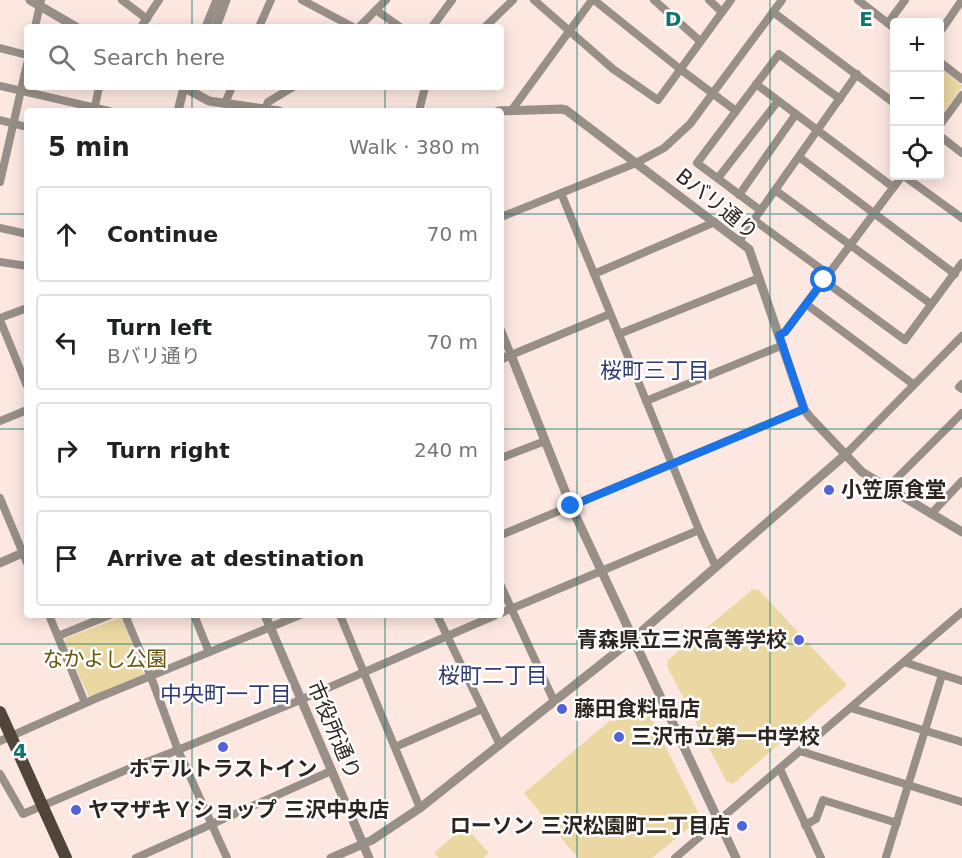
<!DOCTYPE html>
<meta charset="utf-8">
<style>
:root{--surface:#fff;--page:#f2f2f2;--text:#202124;--muted:#757577;--line:#e0e0e0}
body{margin:0;font-family:"DejaVu Sans","Noto Sans JP",sans-serif;background:var(--page);color:var(--text)}
.controls{position:absolute;right:18px;top:18px;display:grid;overflow:hidden;border-radius:6px;box-shadow:0 3px 15px #0003}
.controls button{width:54px;height:54px;display:grid;place-items:center;padding:0;border:0;border-bottom:2px solid var(--line);background:var(--surface);color:var(--text);font:30px sans-serif}
.stop{position:absolute;width:18px;height:18px;margin:-14px;border:4px solid #1a73e8;border-radius:50%;background:#fff}
.stop.end{background:#1a73e8;border-color:#fff;box-shadow:0 2px 6px #0008}
.list{margin:0;padding:0;list-style:none}
h2{display:flex;justify-content:space-between;align-items:center;height:78px;margin:0;padding:0 24px;font-size:26px}
h2 small{font-size:20px;font-weight:400;color:var(--muted)}
.list li{display:grid;grid-template-columns:39px 1fr auto;gap:18px;align-items:center;box-sizing:border-box;height:96px;margin:0 12px 12px;padding:0 12px;border:2px solid var(--line);border-radius:6px}
.list b{display:block;font-size:22px;white-space:nowrap}
.list p{margin:0;font-size:20px;white-space:nowrap;color:var(--muted)}
.list em{font-size:20px;font-style:normal;color:var(--muted)}
.icon{flex:none;width:33px;height:33px;fill:none;stroke:currentColor;stroke-width:2;stroke-linecap:round;stroke-linejoin:round}
.map{position:relative;flex:none;width:962px;height:858px;overflow:hidden}
.search{position:absolute;background:var(--surface);box-shadow:0 3px 15px #0003;left:24px;top:24px;width:480px;height:66px;display:flex;align-items:center;gap:15px;box-sizing:border-box;padding:0 21px;border-radius:6px;color:var(--muted);font-size:22px}
.panel{position:absolute;background:var(--surface);box-shadow:0 3px 15px #0003;left:24px;top:108px;width:480px;height:510px;border-radius:6px}
.map>svg:first-child{display:block}
.green{fill:#ead7a1}
.lines{fill:none;stroke-linecap:round;stroke-linejoin:round}
.minor{stroke:#978f88;stroke-width:8}
.tertiary{stroke:#978f88;stroke-width:9}
.primary{stroke:#514539;stroke-width:12}
.route{stroke:#1a73e8;stroke-width:8}
.grid{fill:none;stroke:#0f766e;stroke-width:1.5;stroke-opacity:0.55}
.poi-dot{fill:#5263d9;stroke:#fff;stroke-width:2}
.labels{text-anchor:middle;stroke-width:5;stroke-linejoin:round;paint-order:stroke}
.street-label{font-size:21px;fill:#2e2521;stroke:#fff}
.poi-label{font-size:21px;font-weight:bold;fill:#2e2521;stroke:#fff;text-anchor:start}
.park-label{font-size:21px;fill:#6a550d;stroke:#fff}
.neighbourhood-label{font-size:22px;fill:#303b75;stroke:#fff}
.grid-label{font-size:20px;text-anchor:middle;font-weight:bold;fill:#0f766e;stroke:#fff;stroke-width:5;stroke-linejoin:round;paint-order:stroke}
</style>
<div class="map">
<svg width="962" height="858" viewBox="0 0 962 858">
<rect width="100%" height="100%" fill="#fde8e1"/>
<!-- green -->
<g class="green">
<path d="M940 68 962 85V87L940 117Z"/>
<path d="M753 589 759 590 847 685 733 784 726 781 667 666 668 660Z"/>
<path d="M119 618 122 619 144 674 142 677 90 699 64 642 66 638Z"/>
<path d="M637 698 643 701 701 818 652 858H578L524 793Z"/>
<path d="M465 826 489 853 483 858H439L434 853Z"/>
</g>
<g class="lines">
<!-- minor -->
<g class="minor">
<path d="M122 0 147 19"/>
<path d="M302 0 353 27"/>
<path d="M534 0 613 69 658 100 731 0"/>
<path d="M594 0 680 69 736 111"/>
<path d="M654 0 700 41"/>
<path d="M709 0 722 12"/>
<path d="M858 0 894 28"/>
<path d="M376 10 400 27"/>
<path d="M773 12 782 0"/>
<path d="M888 23 905 0"/>
<path d="M35 27 41 0"/>
<path d="M141 27 159 0"/>
<path d="M259 27 271 0"/>
<path d="M359 27 386 0"/>
<path d="M432 27 452 0"/>
<path d="M485 27 513 0"/>
<path d="M940 32 962 0"/>
<path d="M0 48 27 55"/>
<path d="M940 62 962 79"/>
<path d="M756 84 893 187"/>
<path d="M0 86 109 111"/>
<path d="M225 103 232 87"/>
<path d="M265 109 268 102 293 87"/>
<path d="M94 111 99 87"/>
<path d="M419 111 425 87"/>
<path d="M511 111 592 0"/>
<path d="M0 120 27 127"/>
<path d="M940 125 962 95"/>
<path d="M940 136 962 153"/>
<path d="M799 157 955 274"/>
<path d="M904 176 962 218"/>
<path d="M718 178 778 101"/>
<path d="M0 182 27 64"/>
<path d="M775 190 931 304"/>
<path d="M739 195 796 114"/>
<path d="M760 210 697 163 779 54 840 99"/>
<path d="M501 217 636 163 664 148 690 124 773 12 894 103"/>
<path d="M754 220 828 274"/>
<path d="M0 228 27 234"/>
<path d="M739 241 857 74"/>
<path d="M0 262 27 266"/>
<path d="M594 274 715 222"/>
<path d="M823 280 905 340 962 263"/>
<path d="M806 304 913 384"/>
<path d="M0 318 27 308"/>
<path d="M0 320 27 386"/>
<path d="M501 330 511 355 610 314"/>
<path d="M619 334 759 278"/>
<path d="M779 335 785 332 902 176"/>
<path d="M962 384 959 387 962 389"/>
<path d="M646 401 783 345"/>
<path d="M0 421 27 410"/>
<path d="M845 455 962 336"/>
<path d="M501 458 545 441"/>
<path d="M888 487 962 413"/>
<path d="M0 498 27 563"/>
<path d="M931 514 962 481"/>
<path d="M699 530 716 567"/>
<path d="M501 535 804 409"/>
<path d="M501 586 554 701"/>
<path d="M501 613 699 530 561 193"/>
<path d="M49 615 85 703"/>
<path d="M125 615 151 677 178 750 227 858"/>
<path d="M194 615 209 652"/>
<path d="M340 615 420 808"/>
<path d="M437 615 500 745"/>
<path d="M58 636 110 615"/>
<path d="M904 662 962 681"/>
<path d="M851 708 962 742"/>
<path d="M0 741 97 698 300 615"/>
<path d="M395 747 482 709"/>
<path d="M800 751 962 802"/>
<path d="M780 769 821 858"/>
<path d="M0 774 23 814 126 770 178 750 293 703 496 615"/>
<path d="M805 825 816 819 823 800 897 823"/>
<path d="M886 857 942 675"/>
<path d="M136 858 331 771"/>
<path d="M675 858 962 612"/>
</g>
<!-- tertiary -->
<g class="tertiary">
<path d="M30 0 76 27"/>
<path d="M206 27 217 0"/>
<path d="M216 27 226 0"/>
<path d="M183 87 209 101 279 111"/>
<path d="M178 111 184 87"/>
<path d="M498 111 561 109 566 110 749 249 804 409 809 416 862 472 962 532"/>
<path d="M501 359 511 355 571 506 736 858"/>
<path d="M0 563 27 551"/>
<path d="M265 615 369 858"/>
<path d="M331 858 372 840 420 808 634 638 845 455"/>
</g>
<!-- primary -->
<path class="primary" d="M0 712 66 858"/>
</g>
<g class="lines">
<!-- route -->
<path class="route" d="M571 506 804 409 779 335 785 332 824 280"/>
</g>
<!-- grid -->
<path class="grid" d="M192 0V27M385 0V27M577 0V858M770 0V858M192 87V111M385 87V111M0 214H27M501 214H962M0 429H27M501 429H962M192 615V858M385 615V858M0 644H962"/>
<!-- markers -->
<g class="poi-dot">
<circle cx="829" cy="490" r="6"/>
<circle cx="799" cy="640" r="6"/>
<circle cx="562" cy="709" r="6"/>
<circle cx="619" cy="737" r="6"/>
<circle cx="223" cy="747" r="6"/>
<circle cx="76" cy="810" r="6"/>
<circle cx="742" cy="826" r="6"/>
</g>
<g class="labels">
<!-- street labels -->
<g class="street-label">
<text transform="translate(717 204) rotate(39)" y="7">Bバリ通り</text>
<text transform="translate(334 730) rotate(67)" y="7">市役所通り</text>
</g>
<!-- poi labels -->
<g class="poi-label">
<text x="841" y="497">小笠原食堂</text>
<text x="787" y="647" text-anchor="end">青森県立三沢高等学校</text>
<text x="574" y="716">藤田食料品店</text>
<text x="631" y="744">三沢市立第一中学校</text>
<text x="223" y="776" text-anchor="middle">ホテルトラストイン</text>
<text x="88" y="817">ヤマザキＹショップ 三沢中央店</text>
<text x="730" y="833" text-anchor="end">ローソン 三沢松園町二丁目店</text>
</g>
<!-- park labels -->
<g class="park-label">
<text x="105" y="666">なかよし公園</text>
</g>
<!-- neighbourhood labels -->
<g class="neighbourhood-label">
<text x="655" y="378">桜町三丁目</text>
<text x="493" y="683">桜町二丁目</text>
<text x="226" y="702">中央町一丁目</text>
</g>
</g>
<g class="grid-label">
<text x="673" y="26">D</text>
<text x="866" y="26">E</text>
<text x="20" y="758">4</text>
</g>
</svg>
<div class="controls">
<button>+</button>
<button>−</button>
<button><svg class="icon" aria-label="locate" viewBox="0 0 24 24"><circle cx="12" cy="12" r="6"/><path d="M12 2v4M12 18v4M2 12h4M18 12h4"/></svg></button>
</div>
<div class="stop" style="left:824px;top:280px"></div>
<div class="stop end" style="left:571px;top:506px"></div>
<div class="search"><svg class="icon" aria-label="search" viewBox="0 0 24 24"><circle cx="10" cy="10" r="6"/><path d="M15 15l6 6"/></svg>Search here</div>
<section class="panel">
<h2>5 min<small>Walk · 380 m</small></h2>
<ul class="list">
<li><svg class="icon" aria-label="ahead" viewBox="0 0 24 24"><path d="M12 20V5M6 11l6-6 6 6"/></svg><div><b>Continue</b></div><em>70 m</em></li>
<li><svg class="icon" aria-label="left" viewBox="0 0 24 24"><path d="M17 20v-9H6M10 6l-5 5 5 5"/></svg><div><b>Turn left</b><p>Bバリ通り</p></div><em>70 m</em></li>
<li><svg class="icon" aria-label="right" viewBox="0 0 24 24"><path d="M7 20v-9h11M14 6l5 5-5 5"/></svg><div><b>Turn right</b></div><em>240 m</em></li>
<li><svg class="icon" aria-label="arrive" viewBox="0 0 24 24"><path d="M6 21V4h12l-3 4 3 4H6"/></svg><div><b>Arrive at destination</b></div></li>
</ul>
</section>
</div>
